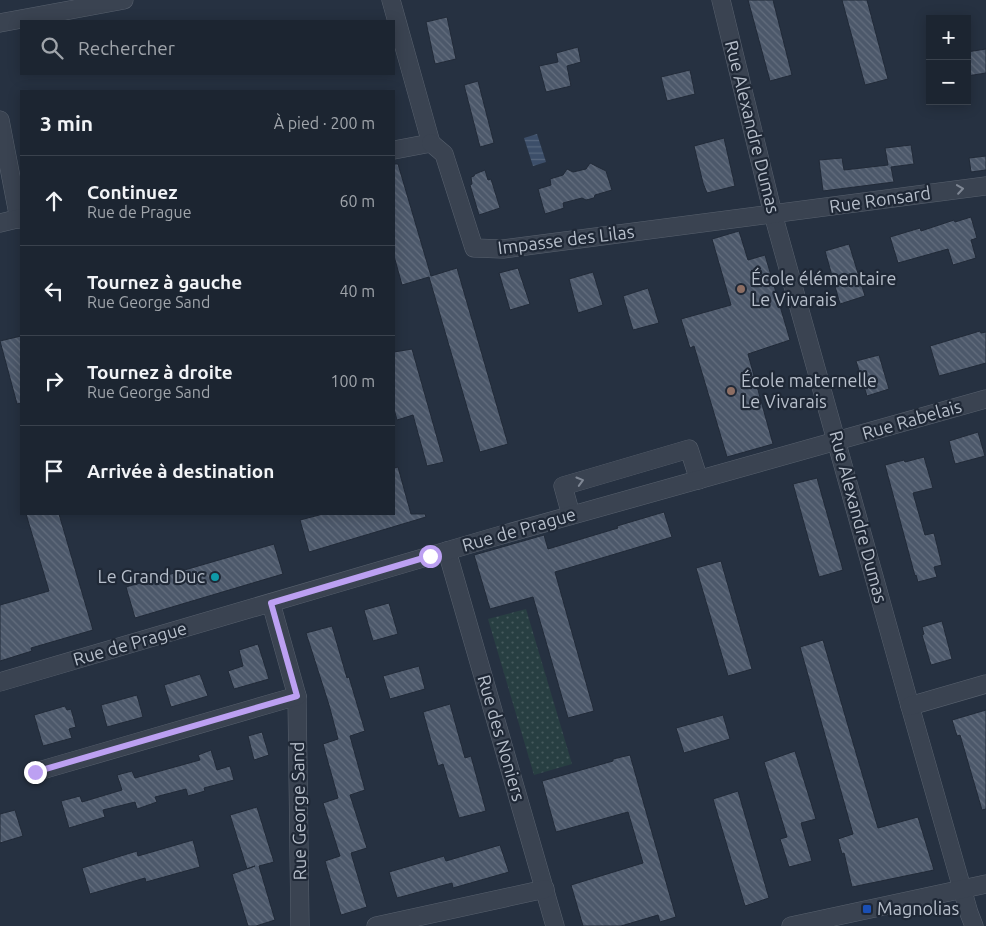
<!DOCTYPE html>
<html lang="fr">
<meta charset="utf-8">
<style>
:root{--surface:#1c2531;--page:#252d39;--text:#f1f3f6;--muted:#a0a5ab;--line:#3a424d}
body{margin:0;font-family:Ubuntu,sans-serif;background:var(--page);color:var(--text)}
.controls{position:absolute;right:15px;top:15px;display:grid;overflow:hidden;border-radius:0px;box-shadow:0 2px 12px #0003}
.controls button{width:45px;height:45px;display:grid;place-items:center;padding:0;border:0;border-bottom:1px solid var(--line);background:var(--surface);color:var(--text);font:25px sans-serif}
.stop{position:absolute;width:15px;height:15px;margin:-11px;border:4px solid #bca0f2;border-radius:50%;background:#fff}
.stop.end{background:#bca0f2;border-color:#fff;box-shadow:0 1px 5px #0008}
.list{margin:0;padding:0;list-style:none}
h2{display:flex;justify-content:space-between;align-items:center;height:65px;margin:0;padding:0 20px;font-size:21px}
h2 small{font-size:16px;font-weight:400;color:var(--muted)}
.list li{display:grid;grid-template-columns:32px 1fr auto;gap:15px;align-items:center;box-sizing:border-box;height:90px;padding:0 20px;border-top:1px solid var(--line)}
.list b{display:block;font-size:19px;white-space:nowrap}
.list p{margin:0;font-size:16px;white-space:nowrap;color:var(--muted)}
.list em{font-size:16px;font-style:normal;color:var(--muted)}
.icon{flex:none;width:28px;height:28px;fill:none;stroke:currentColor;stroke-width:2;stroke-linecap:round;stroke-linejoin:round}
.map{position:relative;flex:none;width:986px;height:926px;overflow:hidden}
.search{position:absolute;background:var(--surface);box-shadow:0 2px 12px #0003;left:20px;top:20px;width:375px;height:55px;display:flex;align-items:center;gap:12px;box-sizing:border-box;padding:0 18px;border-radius:0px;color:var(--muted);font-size:19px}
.panel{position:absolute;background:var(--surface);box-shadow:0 2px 12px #0003;left:20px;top:90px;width:375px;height:425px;border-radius:0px}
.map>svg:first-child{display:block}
.grass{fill:url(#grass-dots)}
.water{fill:url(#water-rules)}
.building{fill:url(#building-back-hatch);stroke:#212a38}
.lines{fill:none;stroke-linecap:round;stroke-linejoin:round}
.minor-casing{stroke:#58616e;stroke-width:19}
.minor{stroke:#3a4351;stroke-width:18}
.oneway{stroke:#7f8794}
.route{stroke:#bca0f2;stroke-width:6}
.education-dot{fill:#8d6e63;stroke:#1f2836;stroke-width:2}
.culture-dot{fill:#0f9aa8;stroke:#1f2836;stroke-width:2}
.transit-dot{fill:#1a4fb4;stroke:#1f2836;stroke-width:2}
.labels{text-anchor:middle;stroke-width:4.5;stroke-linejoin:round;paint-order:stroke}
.street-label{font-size:18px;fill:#b7bfcb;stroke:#1f2836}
.poi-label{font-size:18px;fill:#b7bfcb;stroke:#1f2836;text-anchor:start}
</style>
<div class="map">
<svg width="986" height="926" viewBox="0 0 986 926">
<defs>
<pattern id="grass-dots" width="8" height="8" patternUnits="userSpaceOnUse" patternTransform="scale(1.25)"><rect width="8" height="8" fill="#283f42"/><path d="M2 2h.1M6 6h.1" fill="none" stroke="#45595c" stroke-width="1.8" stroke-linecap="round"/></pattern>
<pattern id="water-rules" width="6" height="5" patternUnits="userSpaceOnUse" patternTransform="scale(1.25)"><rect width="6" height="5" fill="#3c4e69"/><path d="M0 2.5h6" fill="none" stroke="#56667d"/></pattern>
<pattern id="building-back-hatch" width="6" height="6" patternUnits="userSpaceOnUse" patternTransform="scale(1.25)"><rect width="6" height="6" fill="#4c586a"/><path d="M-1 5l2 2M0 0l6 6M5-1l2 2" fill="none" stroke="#646e7e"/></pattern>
</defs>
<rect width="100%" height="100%" fill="#263141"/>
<!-- grass -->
<path class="grass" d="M526 609 572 764 534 775 488 619Z"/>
<!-- water -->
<path class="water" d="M537 134 546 162 533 166 524 138Z"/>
<!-- building -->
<g class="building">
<path d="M748 0H773L792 75 770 81Z"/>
<path d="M842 0H867L888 79 865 85Z"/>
<path d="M447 17 456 59 435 64 426 22Z"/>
<path d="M578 47 581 62 567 66 571 86 546 92 539 66 558 62 556 53Z"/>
<path d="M986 49V73L967 76V52Z"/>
<path d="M690 70 695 94 667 101 661 77Z"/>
<path d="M478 81 494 143 480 147 464 85Z"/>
<path d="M724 138 735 186 707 193 703 183 694 146Z"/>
<path d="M911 145 914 164 891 167 894 182 823 191 819 160 842 158 844 170 888 165 885 148Z"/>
<path d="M986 156V170L971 172 969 158Z"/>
<path d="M590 163 606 171 612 190 595 195 594 198 586 200 582 198 563 203 564 208 545 214 538 189 551 185 550 179 563 175 567 169 573 172 586 169Z"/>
<path d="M394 164H398L431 276 457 268 508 444 480 452 429 277 402 285 394 256Z"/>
<path d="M485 170 488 180 491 179 500 208 479 215 470 185 472 184 471 177 474 176 475 174Z"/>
<path d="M971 217 977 238 971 240 976 258 953 265 948 249 898 263 890 237 920 228 921 231 954 220 955 222Z"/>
<path d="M739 231 748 260 765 255 790 340 748 354 773 444 727 457 694 346 690 348 681 319 731 305 712 239Z"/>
<path d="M849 244 865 296 840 304 825 251Z"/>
<path d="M518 268 530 304 510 310 499 273Z"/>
<path d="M593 272 603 305 578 313 569 279Z"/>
<path d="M648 288 659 323 633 330 623 296Z"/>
<path d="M980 331 981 333 986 332V363L939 376 930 346Z"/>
<path d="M21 336V403L17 404 0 341Z"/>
<path d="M412 349 444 462 427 466 413 415 397 420 394 409V352Z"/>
<path d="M879 355 889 389 867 396 856 361Z"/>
<path d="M978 432 985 456 955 464 949 441Z"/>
<path d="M924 457 933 488 913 493 925 535 934 533 942 565 934 567 937 577 918 582 916 575 915 576 885 465 904 460 905 462Z"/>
<path d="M398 467 411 514H425L426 517 309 552 300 520 323 514H394V468Z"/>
<path d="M817 478 843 570 819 577 793 484Z"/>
<path d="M664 512 672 537 555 572 594 711 568 718 533 597 490 609 474 555 544 535 548 549 618 528 617 526Z"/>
<path d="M26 514H59L93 630 31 648 32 651 0 661V605L49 591Z"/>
<path d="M274 544 283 574 135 618 126 587Z"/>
<path d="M721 561 752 669 728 676 696 568Z"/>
<path d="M389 603 398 634 373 641 364 610Z"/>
<path d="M942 621 952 659 931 665 922 635 924 634 922 627Z"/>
<path d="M332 626 347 678 349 677 365 731 350 736 365 790 350 795 367 848 351 853 367 907 341 915 325 861 340 856 323 803 338 798 323 744 338 739 329 705 306 633Z"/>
<path d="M823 640 878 828 918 817 934 870 852 887 844 853 842 854 838 839 853 834 800 647Z"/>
<path d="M258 644 269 679 234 689 228 671 243 666 239 650Z"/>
<path d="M419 666 425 689 390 699 383 676Z"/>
<path d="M200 674 208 696 171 707 164 685Z"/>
<path d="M137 695 143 717 107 727 101 705Z"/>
<path d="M450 704 465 758 471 756 486 811 459 818 443 764 438 766 423 712Z"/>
<path d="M65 706 67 710 71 709 76 727 69 729 72 738 43 746 34 715Z"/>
<path d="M986 710V809L982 810 960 735 957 736 952 720Z"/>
<path d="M723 715 730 739 684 753 676 728Z"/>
<path d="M262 732 269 755 254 760 248 736Z"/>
<path d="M211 750 217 770 230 766 234 780 204 788 205 791 188 796 186 789 155 797 157 802 137 809 135 802 103 810 105 817 69 828 61 801 80 796 82 802 122 790 117 775 132 771 135 778 200 760 198 755Z"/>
<path d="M795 751 816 819 801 823 812 861 789 867 780 839 787 837 764 762Z"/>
<path d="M630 755 676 917 660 922 658 915 621 926H583L571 885 643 863 628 812 556 832 542 781 613 761V759Z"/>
<path d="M738 791 769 898 745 906 713 799Z"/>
<path d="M257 807 274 862 259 866 275 920 256 926H248L232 874 255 866 247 869 230 815Z"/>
<path d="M15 810 23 836 0 843V814Z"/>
<path d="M193 840 200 867 146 882 145 878 90 894 82 868 137 851 138 856Z"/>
<path d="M500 845 509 872 453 888 452 883 397 898 389 872 444 856 446 861Z"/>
</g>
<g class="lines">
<!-- minor casing -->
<g class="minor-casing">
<g id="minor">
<path d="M391 0 431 143 394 150"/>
<path d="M721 0 773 214 910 706 969 913 974 926"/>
<path d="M0 23 124 0"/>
<path d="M0 120 19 219"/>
<path d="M431 143 444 154 474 248 503 249 986 186"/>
<path d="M0 223 21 218"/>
<path d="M571 515 563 486 689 449 699 480"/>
<path d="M447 551 555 926"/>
<path d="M271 603 297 696 300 926"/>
<path d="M0 682 491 538 986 399"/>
<path d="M910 706 986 684"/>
<path d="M35 772 297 696"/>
<path d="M376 926 545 889"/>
<path d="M791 926 986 884"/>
</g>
</g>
<!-- minor -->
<use href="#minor" class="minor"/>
</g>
<!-- one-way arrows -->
<defs><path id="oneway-chevron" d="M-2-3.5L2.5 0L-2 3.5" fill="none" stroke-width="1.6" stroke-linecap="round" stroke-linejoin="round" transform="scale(1.25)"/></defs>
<g class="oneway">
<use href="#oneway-chevron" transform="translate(960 189) rotate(-8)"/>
<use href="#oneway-chevron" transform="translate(580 481) rotate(-16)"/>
</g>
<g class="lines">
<!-- route -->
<path class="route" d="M35 772 297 696 271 603 430 556"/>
</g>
<!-- markers -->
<g class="education-dot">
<circle cx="741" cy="289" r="5"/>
<circle cx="731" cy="391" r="5"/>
</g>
<circle class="culture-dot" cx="215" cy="577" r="5"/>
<rect class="transit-dot" x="862" y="904" width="10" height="10" rx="2.5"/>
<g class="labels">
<!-- street labels -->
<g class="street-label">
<text transform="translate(752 127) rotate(76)" y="6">Rue Alexandre Dumas</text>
<text transform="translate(880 200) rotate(-8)" y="6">Rue Ronsard</text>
<text transform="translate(566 240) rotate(-7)" y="6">Impasse des Lilas</text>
<text transform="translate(912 420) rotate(-16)" y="6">Rue Rabelais</text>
<text transform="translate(858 517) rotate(75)" y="6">Rue Alexandre Dumas</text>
<text transform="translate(519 530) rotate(-16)" y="6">Rue de Prague</text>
<text transform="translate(130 644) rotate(-16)" y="6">Rue de Prague</text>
<text transform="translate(501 738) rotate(74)" y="6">Rue des Noniers</text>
<text transform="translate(299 811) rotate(-91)" y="6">Rue George Sand</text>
</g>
<!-- poi labels -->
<g class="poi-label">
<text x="751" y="285">École élémentaire<tspan x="751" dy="21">Le Vivarais</tspan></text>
<text x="741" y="387">École maternelle<tspan x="741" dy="21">Le Vivarais</tspan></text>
<text x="205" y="583" text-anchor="end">Le Grand Duc</text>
<text x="877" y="915">Magnolias</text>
</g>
</g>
</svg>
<div class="controls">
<button>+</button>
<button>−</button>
</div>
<div class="stop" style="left:430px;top:556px"></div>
<div class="stop end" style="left:35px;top:772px"></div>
<div class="search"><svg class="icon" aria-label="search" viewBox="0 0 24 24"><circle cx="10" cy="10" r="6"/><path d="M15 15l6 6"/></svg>Rechercher</div>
<section class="panel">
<h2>3 min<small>À pied · 200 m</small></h2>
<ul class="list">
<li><svg class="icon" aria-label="ahead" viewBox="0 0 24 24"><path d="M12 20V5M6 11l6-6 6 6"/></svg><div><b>Continuez</b><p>Rue de Prague</p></div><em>60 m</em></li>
<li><svg class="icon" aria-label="left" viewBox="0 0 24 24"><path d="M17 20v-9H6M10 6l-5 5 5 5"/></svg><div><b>Tournez à gauche</b><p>Rue George Sand</p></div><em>40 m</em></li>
<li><svg class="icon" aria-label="right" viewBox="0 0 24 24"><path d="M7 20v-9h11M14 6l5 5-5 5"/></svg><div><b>Tournez à droite</b><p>Rue George Sand</p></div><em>100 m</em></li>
<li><svg class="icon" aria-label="arrive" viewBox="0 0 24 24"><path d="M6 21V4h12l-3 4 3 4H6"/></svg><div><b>Arrivée à destination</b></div></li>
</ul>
</section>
</div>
